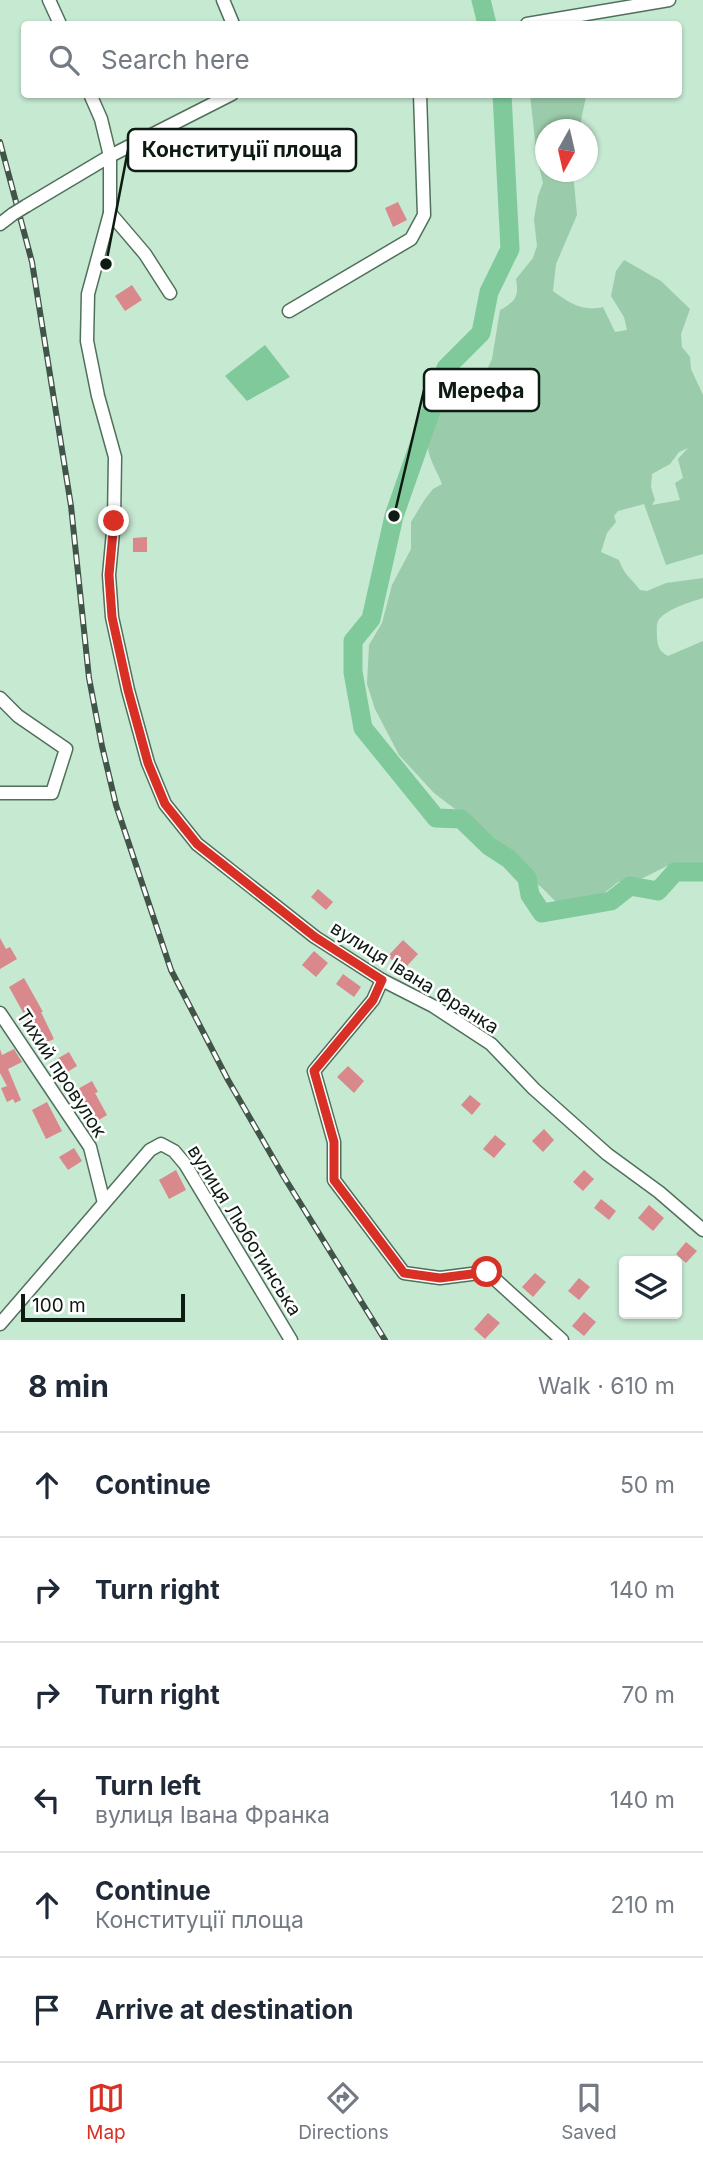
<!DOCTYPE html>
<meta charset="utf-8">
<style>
:root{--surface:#fff;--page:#f2f2f3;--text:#1f2937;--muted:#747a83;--line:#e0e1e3;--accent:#d93025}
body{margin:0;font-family:Inter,sans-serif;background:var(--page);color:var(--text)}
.controls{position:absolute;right:21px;bottom:21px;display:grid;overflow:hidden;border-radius:7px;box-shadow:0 2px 5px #0004}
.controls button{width:63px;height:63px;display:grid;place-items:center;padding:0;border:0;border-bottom:2px solid var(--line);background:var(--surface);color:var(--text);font:35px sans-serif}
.compass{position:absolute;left:535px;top:119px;width:63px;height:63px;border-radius:50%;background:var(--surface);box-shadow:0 2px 5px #0004;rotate:188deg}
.scale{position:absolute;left:21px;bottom:18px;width:164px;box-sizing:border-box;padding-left:7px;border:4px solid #0e1b13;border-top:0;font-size:19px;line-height:24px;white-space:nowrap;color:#0e1b13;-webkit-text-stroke:5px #fff;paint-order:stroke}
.stop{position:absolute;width:21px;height:21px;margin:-16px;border:5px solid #d93025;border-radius:50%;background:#fff}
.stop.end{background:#d93025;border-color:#fff;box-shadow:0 2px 7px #0008}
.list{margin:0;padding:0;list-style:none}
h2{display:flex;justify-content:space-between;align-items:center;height:91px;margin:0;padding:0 28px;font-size:30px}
h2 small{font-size:23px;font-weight:400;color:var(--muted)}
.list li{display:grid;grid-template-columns:46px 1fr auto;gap:21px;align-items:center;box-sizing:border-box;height:105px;padding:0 28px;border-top:2px solid var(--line)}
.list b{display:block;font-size:26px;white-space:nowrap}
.list p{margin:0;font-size:23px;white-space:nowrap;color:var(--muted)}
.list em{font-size:23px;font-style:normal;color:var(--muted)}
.icon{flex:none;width:38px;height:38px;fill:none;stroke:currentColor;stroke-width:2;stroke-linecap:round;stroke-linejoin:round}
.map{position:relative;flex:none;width:703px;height:1340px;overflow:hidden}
.search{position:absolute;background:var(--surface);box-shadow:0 2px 5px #0004;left:21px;right:21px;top:21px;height:77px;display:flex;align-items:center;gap:18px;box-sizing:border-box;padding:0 24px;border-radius:7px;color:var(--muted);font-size:26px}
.sheet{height:721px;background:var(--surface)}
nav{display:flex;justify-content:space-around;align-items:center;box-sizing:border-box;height:98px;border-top:2px solid var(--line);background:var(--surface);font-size:19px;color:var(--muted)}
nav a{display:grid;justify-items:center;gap:4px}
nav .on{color:var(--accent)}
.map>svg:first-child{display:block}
.green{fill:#9acbab;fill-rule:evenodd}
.water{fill:#7fc99b}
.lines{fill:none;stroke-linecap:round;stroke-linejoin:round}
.river{stroke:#7fc99b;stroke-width:19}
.building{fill:#d9888c}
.minor-casing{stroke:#51705c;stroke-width:15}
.minor{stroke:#fff;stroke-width:12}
.rail-casing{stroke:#415448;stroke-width:6}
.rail{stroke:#fff;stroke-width:3.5;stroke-dasharray:10;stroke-linecap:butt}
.minor-bridge-casing{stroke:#51705c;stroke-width:15;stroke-linecap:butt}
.minor-bridge{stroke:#fff;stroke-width:12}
.route{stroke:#d93025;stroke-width:9}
.labels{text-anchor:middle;stroke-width:5;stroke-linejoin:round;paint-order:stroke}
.street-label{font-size:19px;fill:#0e1b13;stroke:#fff}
.leader{fill:none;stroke:#0e1b13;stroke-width:2.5}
.callout-dot{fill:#0e1b13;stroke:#fff;stroke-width:2.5}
.callout{fill:#fff;stroke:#0e1b13;stroke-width:2.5}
.callout-label{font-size:21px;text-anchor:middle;font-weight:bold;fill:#0e1b13}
</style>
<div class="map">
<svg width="703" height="1340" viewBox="0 0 703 1340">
<rect width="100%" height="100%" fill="#c6e9d2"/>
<!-- green -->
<path class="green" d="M530 95H586C585 106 580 118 581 129L546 130V172H573L577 215 556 264 553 291C569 303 583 312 603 307L615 332 627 330 624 317 611 296 616 271 624 260 661 281 690 309 681 334 682 347 690 357 691 369 703 395V554L666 565 644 504 618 511 614 516 616 522 607 533 601 552 619 560C624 575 631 578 640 590L647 591 666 583 703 578V598C691 602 665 609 658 621 656 626 657 632 657 638 658 647 659 651 668 656L703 641V864L667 866 643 878 618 882 598 898 559 904C548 896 540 882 527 878L516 855 505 848 477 822 455 809 434 793 399 755 375 709 367 684 369 645 382 623 392 585 411 549V522L425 499 433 489 442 484C438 473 428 458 428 446 427 421 445 394 446 368L487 370 492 359 500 310C516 301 519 297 516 279L533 258 537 246 534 219 538 196 543 183 537 158ZM688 448 678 459 683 478 675 483 680 500 652 505 655 500 651 487 652 474 670 464 679 452Z"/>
<!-- water -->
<path class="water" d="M265 345 290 377 247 401 225 376Z"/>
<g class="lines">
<!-- river -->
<g class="river">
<path d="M481 0 487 24"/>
<path d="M502 94 510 249 489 292 481 333 446 368 394 516 371 619 353 641V672L363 728 436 818 461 819 489 846 509 859 527 878 530 895 542 913 611 901 630 886 658 891 675 872H703"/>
</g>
</g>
<!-- building -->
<g class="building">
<path d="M398 202 407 220 393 227 385 208Z"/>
<path d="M132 285 142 300 125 311 115 296Z"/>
<path d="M147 537V552H133V538Z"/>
<path d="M318 889 333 902 326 910 311 897Z"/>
<path d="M0 938 6 949 10 947 17 959 0 969Z"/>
<path d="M403 940 418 954 407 966 402 961 398 966 388 956Z"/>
<path d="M314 951 328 963 316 977 302 965Z"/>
<path d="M343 974 361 987 354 997 336 984Z"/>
<path d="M24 978 43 1012H41L54 1039 41 1045 9 987Z"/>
<path d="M0 1049 2 1055 14 1049 22 1062 8 1069 21 1100 15 1103 13 1099 7 1102 1 1088 7 1086 0 1073Z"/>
<path d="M69 1052 77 1066 64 1074 55 1060Z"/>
<path d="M348 1066 364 1081 354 1093 337 1077Z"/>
<path d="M92 1081 98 1092 95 1093 107 1115 94 1123 76 1090Z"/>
<path d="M470 1095 481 1104 472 1115 461 1105Z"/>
<path d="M47 1102 62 1131 46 1139 32 1110Z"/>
<path d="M544 1129 554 1140 543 1152 532 1141Z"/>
<path d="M495 1135 506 1144 494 1158 483 1149Z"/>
<path d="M74 1148 82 1161 68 1170 59 1157Z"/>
<path d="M176 1170 186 1190 169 1199 159 1180Z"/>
<path d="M584 1170 594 1179 583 1191 573 1182Z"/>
<path d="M601 1199 616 1211 609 1220 594 1208Z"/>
<path d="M649 1205 664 1218 653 1231 638 1218Z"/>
<path d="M686 1242 697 1251 686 1263 676 1254Z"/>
<path d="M535 1273 546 1282 533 1297 522 1287Z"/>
<path d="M579 1278 590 1287 579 1300 568 1291Z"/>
<path d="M584 1312 596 1322 584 1336 572 1326Z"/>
<path d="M488 1313 500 1323 485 1339 474 1329Z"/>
</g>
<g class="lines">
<!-- minor casing -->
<g class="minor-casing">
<g id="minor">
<path d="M49 0 60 24"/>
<path d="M223 0 233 24"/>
<path d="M527 24 669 0"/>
<path d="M90 94 101 119 110 156V213L88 294 87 341 98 396 115 457 114 521 109 575 112 617 128 690 148 763 165 804 197 844 315 937 382 980 433 1006 491 1044 534 1089 607 1154 659 1192 703 1230"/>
<path d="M26 206 110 156 232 94"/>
<path d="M110 213 145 254 170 293"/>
<path d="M0 224 13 214"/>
<path d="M289 311 411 239 424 215 420 94"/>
<path d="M0 698 18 716 66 749 52 793H0"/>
<path d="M382 980 373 1000 314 1071 334 1142V1180L404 1273 440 1278 487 1272 562 1340"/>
<path d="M0 1013 90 1147 104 1203"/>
<path d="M0 1324 150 1150 161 1144 174 1151 185 1164 291 1340"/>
</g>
</g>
<!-- minor -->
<use href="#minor" class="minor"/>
<!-- rail casing -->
<g class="rail-casing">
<path id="rail" d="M0 142 32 262 71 506 89 678 102 746 116 805 171 970 228 1080 284 1177 385 1340"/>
</g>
<!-- rail -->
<use href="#rail" class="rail"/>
<!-- minor-bridge casing -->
<g class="minor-bridge-casing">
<path id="minor-bridge" d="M13 214 26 206"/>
</g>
<!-- minor-bridge -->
<use href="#minor-bridge" class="minor-bridge"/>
</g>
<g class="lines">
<!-- route -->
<path class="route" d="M114 521 109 575 112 617 128 690 148 763 165 804 197 844 315 937 382 980 373 1000 314 1071 334 1142V1180L404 1273 440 1278 487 1272"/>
</g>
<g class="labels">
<!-- street labels -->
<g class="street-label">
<text transform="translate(415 977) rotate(32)" y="7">вулиця Івана Франка</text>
<text transform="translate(62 1073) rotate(57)" y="7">Тихий провулок</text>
<text transform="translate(245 1230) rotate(58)" y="7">вулиця Люботинська</text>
</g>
</g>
<!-- callouts -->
<path class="leader" d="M106 264L128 150M394 516L424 390"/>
<g class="callout-dot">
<circle cx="106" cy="264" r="7"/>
<circle cx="394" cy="516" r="7"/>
</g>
<g class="callout">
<rect x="128" y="129" width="228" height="42" rx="7"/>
<rect x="424" y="369" width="115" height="42" rx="7"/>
</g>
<g class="callout-label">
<text x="242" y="157">Конституції площа</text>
<text x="481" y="398">Мерефа</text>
</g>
</svg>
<div class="controls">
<button><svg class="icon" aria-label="layers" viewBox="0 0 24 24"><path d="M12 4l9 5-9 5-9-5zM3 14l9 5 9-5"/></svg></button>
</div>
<svg class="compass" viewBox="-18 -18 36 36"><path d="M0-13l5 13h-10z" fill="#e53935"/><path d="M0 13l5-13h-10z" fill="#747a83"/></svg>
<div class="scale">100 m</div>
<div class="stop" style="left:487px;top:1272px"></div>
<div class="stop end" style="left:114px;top:521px"></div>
<div class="search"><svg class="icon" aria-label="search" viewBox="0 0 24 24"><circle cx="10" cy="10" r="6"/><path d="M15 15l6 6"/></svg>Search here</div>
</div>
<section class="sheet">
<h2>8 min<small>Walk · 610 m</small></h2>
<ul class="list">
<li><svg class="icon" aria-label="ahead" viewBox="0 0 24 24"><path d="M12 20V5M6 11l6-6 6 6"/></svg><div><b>Continue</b></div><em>50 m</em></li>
<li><svg class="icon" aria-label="right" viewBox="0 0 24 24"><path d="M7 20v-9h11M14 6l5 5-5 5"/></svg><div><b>Turn right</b></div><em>140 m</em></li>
<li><svg class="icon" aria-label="right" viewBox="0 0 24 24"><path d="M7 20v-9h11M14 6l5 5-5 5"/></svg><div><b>Turn right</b></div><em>70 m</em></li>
<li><svg class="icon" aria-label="left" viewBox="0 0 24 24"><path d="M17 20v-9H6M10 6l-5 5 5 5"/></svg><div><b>Turn left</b><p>вулиця Івана Франка</p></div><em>140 m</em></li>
<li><svg class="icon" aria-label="ahead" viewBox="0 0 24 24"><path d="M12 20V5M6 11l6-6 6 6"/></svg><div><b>Continue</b><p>Конституції площа</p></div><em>210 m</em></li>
<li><svg class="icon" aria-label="arrive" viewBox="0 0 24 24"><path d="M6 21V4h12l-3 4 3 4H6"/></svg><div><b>Arrive at destination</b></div></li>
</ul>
</section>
<nav>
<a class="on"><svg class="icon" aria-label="map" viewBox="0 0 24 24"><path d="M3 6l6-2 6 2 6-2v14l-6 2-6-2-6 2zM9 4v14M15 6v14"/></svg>Map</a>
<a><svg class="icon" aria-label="directions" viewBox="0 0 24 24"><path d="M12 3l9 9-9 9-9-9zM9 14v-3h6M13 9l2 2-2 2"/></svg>Directions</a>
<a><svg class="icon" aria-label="saved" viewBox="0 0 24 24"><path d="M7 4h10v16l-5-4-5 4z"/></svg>Saved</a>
</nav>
